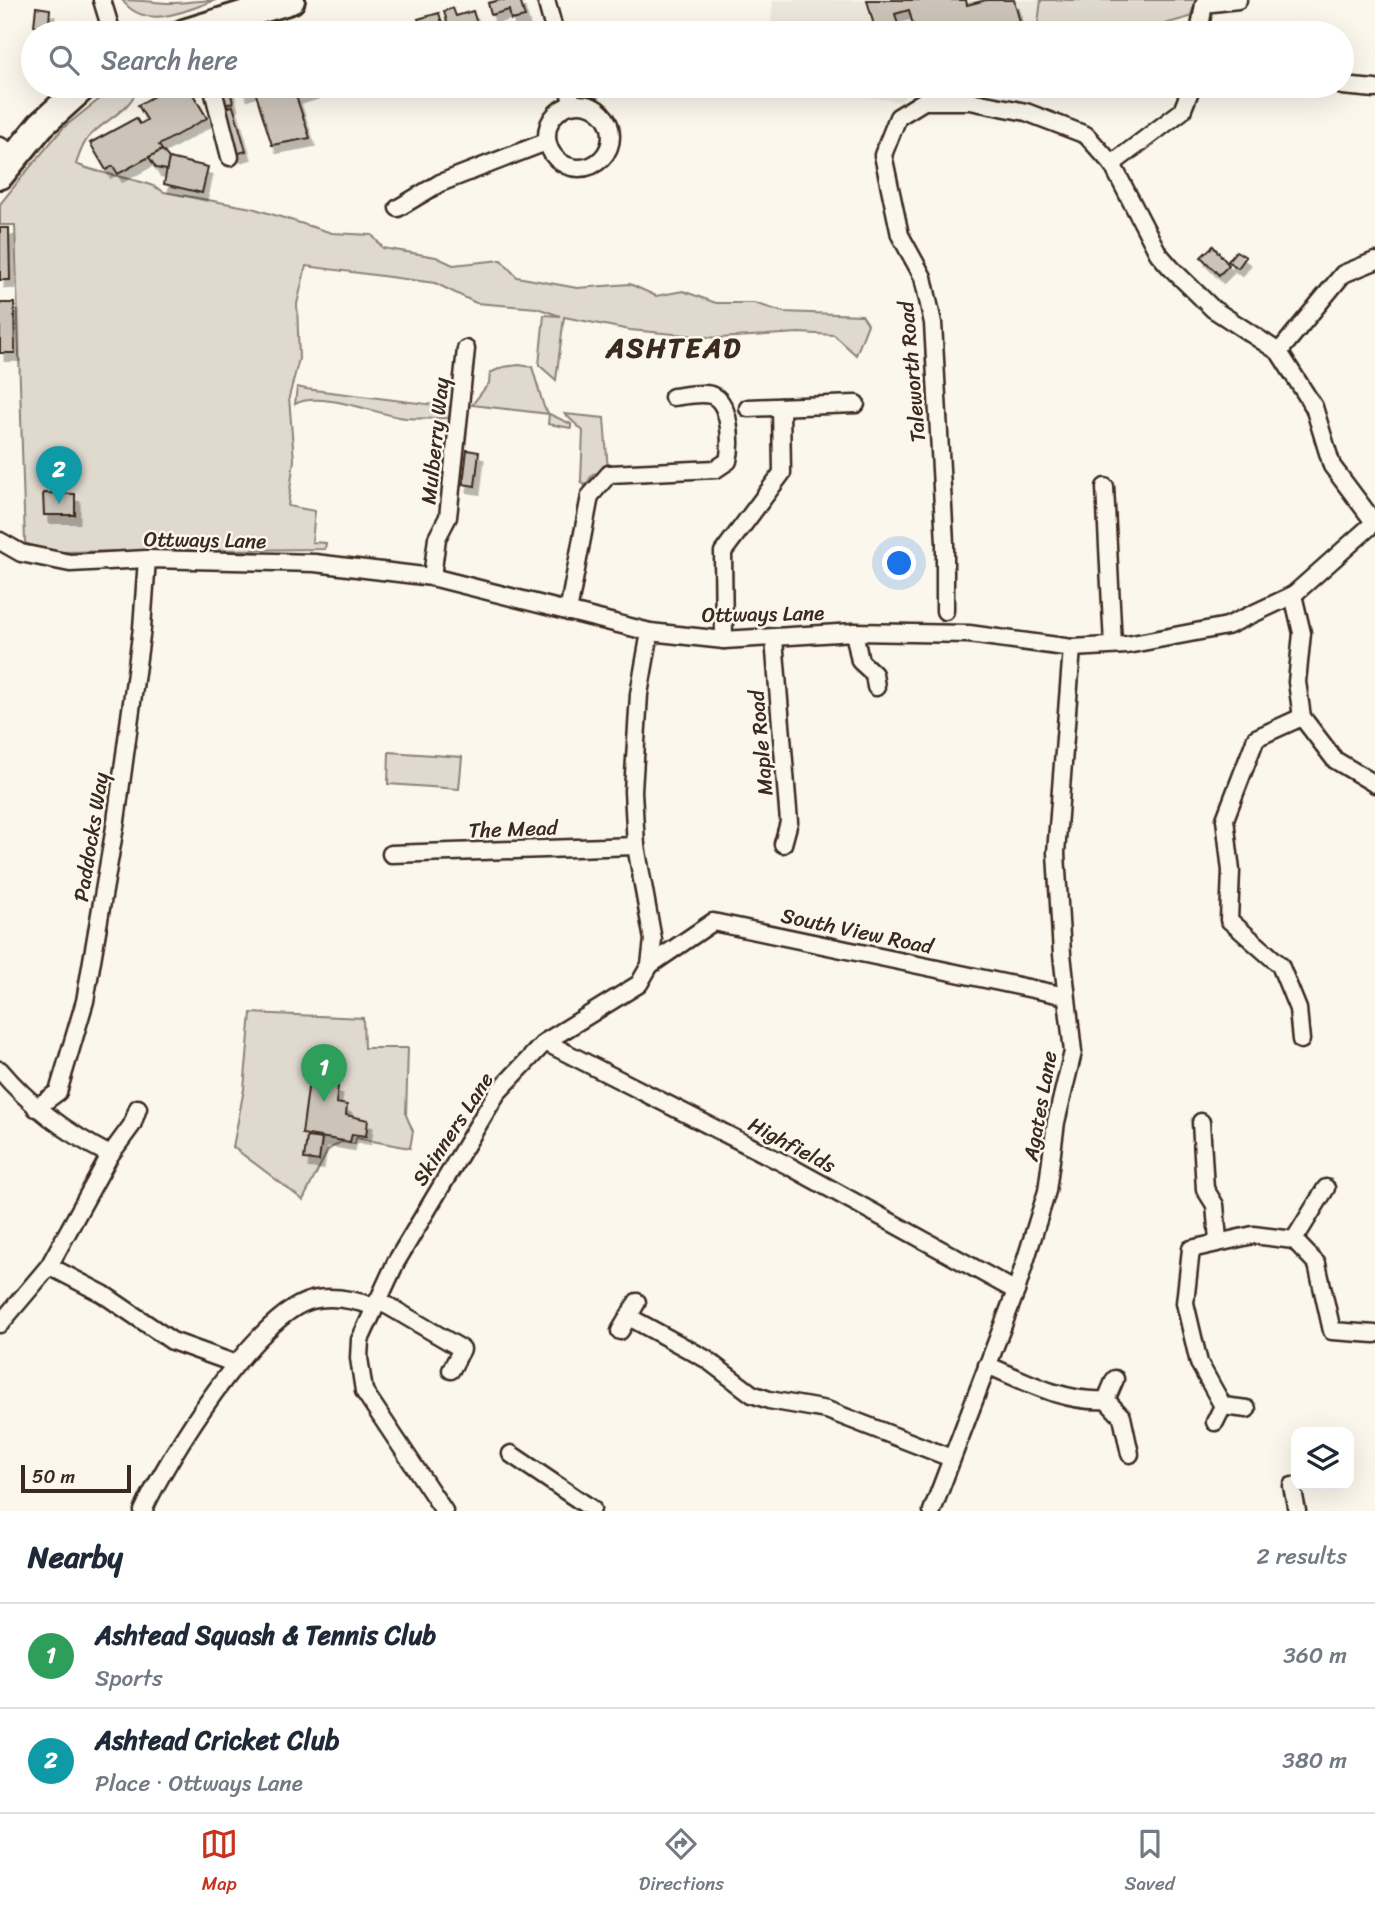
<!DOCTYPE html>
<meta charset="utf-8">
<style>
:root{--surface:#fff;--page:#f6f6f7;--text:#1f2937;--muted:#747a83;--line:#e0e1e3;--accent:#c8321e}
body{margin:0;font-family:Sriracha,sans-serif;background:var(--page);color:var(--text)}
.controls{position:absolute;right:21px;bottom:21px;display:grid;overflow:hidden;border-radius:14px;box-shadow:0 7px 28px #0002}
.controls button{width:63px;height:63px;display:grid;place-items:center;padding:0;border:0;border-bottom:2px solid var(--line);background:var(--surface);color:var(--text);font:35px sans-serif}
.scale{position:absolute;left:21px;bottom:18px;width:110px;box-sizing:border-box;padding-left:7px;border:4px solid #3b2a1e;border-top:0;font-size:19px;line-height:24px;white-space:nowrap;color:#3b2a1e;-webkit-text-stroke:5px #fbf7ec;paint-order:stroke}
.you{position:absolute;left:900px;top:564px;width:24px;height:24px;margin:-18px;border:5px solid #fff;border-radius:50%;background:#1a73e8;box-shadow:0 0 0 10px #1a73e833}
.badge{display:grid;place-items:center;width:46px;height:46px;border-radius:50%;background:var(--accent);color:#fff;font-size:23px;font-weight:700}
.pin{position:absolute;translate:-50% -58px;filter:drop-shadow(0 2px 4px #0008)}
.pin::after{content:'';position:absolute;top:37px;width:24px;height:21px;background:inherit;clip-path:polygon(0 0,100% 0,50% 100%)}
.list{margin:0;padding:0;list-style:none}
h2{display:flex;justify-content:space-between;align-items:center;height:91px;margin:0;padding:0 28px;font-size:30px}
h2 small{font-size:23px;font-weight:400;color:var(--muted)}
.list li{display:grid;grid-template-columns:46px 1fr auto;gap:21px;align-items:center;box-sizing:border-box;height:105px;padding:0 28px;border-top:2px solid var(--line)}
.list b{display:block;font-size:26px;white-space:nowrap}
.list p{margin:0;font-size:23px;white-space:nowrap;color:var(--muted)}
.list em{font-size:23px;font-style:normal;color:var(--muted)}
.icon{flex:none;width:38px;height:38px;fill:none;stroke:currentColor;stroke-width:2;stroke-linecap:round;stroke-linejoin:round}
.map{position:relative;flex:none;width:1375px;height:1511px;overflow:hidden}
.search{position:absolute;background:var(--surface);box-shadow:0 7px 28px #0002;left:21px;right:21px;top:21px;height:77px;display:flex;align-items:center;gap:18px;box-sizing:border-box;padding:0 24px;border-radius:38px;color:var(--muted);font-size:26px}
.sheet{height:301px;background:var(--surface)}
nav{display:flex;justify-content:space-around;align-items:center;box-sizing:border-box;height:98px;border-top:2px solid var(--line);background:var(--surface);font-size:19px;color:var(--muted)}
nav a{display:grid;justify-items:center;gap:4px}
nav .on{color:var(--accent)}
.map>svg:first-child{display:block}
.built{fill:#ede8dd}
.green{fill:#dfd9ce;stroke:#8d8276;stroke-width:2}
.building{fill:#ccc4b9;stroke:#3b2a1e;stroke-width:2;filter:url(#shadow)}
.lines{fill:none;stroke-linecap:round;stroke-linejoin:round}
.minor-casing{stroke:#3b2a1e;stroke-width:21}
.trunk-casing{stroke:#3b2a1e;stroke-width:32}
.minor{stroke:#fbf7ec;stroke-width:16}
.trunk{stroke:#fbf7ec;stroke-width:26}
.labels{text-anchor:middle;stroke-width:5;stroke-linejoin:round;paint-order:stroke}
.street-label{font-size:21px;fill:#3b2a1e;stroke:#fbf7ec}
.district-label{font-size:28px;font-weight:bold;letter-spacing:2px;fill:#3b2a1e;stroke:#fbf7ec}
</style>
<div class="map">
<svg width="1375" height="1511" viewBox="0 0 1375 1511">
<defs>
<filter id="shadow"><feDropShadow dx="4.5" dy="8" stdDeviation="0" flood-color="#0004"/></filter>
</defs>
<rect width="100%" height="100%" fill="#fbf7ec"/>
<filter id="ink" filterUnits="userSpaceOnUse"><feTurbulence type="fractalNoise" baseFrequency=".0143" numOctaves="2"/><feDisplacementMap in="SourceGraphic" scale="14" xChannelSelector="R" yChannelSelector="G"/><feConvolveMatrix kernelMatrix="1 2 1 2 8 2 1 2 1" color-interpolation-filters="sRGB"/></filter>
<g filter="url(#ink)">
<!-- built -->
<g class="built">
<path d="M773 0H1196L1190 17 1133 33H1060L1054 30 1025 33H770Z"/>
<path d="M766 86H926L914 88 900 101Z"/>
</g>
<!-- green -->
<g class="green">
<path d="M122 0C137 0 152 2 166 3 180 4 200 0 216 0 186 10 146 32 122 0Z"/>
<path d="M1041 0H1196L1190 17 1133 33 1037 32Z"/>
<path d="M116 86H138C131 112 104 119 88 138 82 145 79 156 76 164 103 176 144 178 164 192L252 208 332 233 372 235 383 248 436 257 453 265 501 260 517 277 577 288 630 284 656 296 683 291 716 303H754L783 312 862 315 868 324 856 355 834 335 799 333 718 338 630 330 564 317 556 380 539 365 544 315 560 316 537 308 476 303 435 283 306 266 297 304 299 359 289 397 294 460 288 506 315 511 312 542 326 543 325 549 52 552 25 543 15 225H0V204L21 178 63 128Z"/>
<path d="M519 365 532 367 544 407 549 414 571 424V428L548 424 549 414 472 405 489 383 490 373 503 367Z"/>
<path d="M297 387 306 389 451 407 449 418C433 418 415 420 399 417 372 412 319 391 295 404Z"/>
<path d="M565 414 604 418 608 471 593 474 585 486 581 481 583 431Z"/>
<path d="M389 752 462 757 459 789 388 784Z"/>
<path d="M251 1013 363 1018 364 1048H408L406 1115 413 1131 410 1148 356 1138 355 1144 341 1142 328 1150 303 1200 233 1147 244 1089Z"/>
</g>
<!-- building -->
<g class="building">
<path d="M500 0H520L525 17 511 20 509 10 491 15 488 3Z"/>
<path d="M867 0H966L967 5 986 0H1014L1020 22 976 33H915L909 10 895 14 900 32 876 33Z"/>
<path d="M36 7 50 9 49 23 65 25 64 33H39L40 27 34 26Z"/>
<path d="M453 8 456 16 473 11 478 27 450 33 444 11Z"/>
<path d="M439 13 445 33H422L418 19Z"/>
<path d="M412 22 415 33H394L392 27Z"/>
<path d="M172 86H188L207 118 159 145 162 150 118 174 113 166 106 170 90 143 136 118 140 124 147 120 138 105Z"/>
<path d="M218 86H229L233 103 222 105Z"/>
<path d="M241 86H328L296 96 310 138 272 145 254 88 243 92Z"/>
<path d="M233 106 246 151 236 154 223 108Z"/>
<path d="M162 150 169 158 167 170 156 168 149 157Z"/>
<path d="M169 158 208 167 202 193 164 184Z"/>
<path d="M0 228H9L10 280H0Z"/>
<path d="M1213 246 1229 265 1219 275 1201 257Z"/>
<path d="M1236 251 1246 257 1238 268 1228 261Z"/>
<path d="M0 303H14L15 353H0Z"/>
<path d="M467 450 479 452 475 486 463 484Z"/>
<path d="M43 493 75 494V515H44Z"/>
<path d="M309 1081 338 1086 336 1103 347 1105 346 1115 368 1120 366 1136 352 1134 350 1142 302 1134Z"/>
<path d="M307 1137 322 1139 319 1161 304 1159Z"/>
</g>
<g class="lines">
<!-- minor casing -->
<g class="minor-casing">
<g id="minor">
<path d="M102 0 112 33"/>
<path d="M546 0 555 33"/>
<path d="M1199 33 1204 4 1238 0"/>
<path d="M212 86 230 157"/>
<path d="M568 86 572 103"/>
<path d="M1342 86 1375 89"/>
<circle cx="579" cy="136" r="32"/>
<path d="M0 146 17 155"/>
<path d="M1112 164 1182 111 1192 86"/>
<path d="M398 208 440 183 546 142"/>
<path d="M1279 352 1343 274 1375 261"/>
<path d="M748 408 856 404"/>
<path d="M1105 487 1113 645"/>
<path d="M0 541 21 553 70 563 147 559 315 563 432 577 650 632 724 640 854 632 969 634 1072 648 1127 645 1227 626 1293 595 1375 522"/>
<path d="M432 577 437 538 448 517 466 349"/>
<path d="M1293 595 1302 633 1297 682 1302 717 1335 760 1375 784"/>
<path d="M945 611V543L933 323 923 277 900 235 883 155 898 117 924 101H970L1026 112 1086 135 1112 164 1158 253 1171 268 1213 309 1279 352 1314 407 1332 466 1374 522"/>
<path d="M568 612 590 496 609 474 716 469 728 461C732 445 731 401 711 395 701 392 683 396 673 397"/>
<path d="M854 632 860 661 874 674 876 687"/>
<path d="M774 639 789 822 783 844"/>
<path d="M724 640 723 552 782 473 781 407"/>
<path d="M391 854 636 846"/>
<path d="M650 965 713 922 1066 996"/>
<path d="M1301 1040 1298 1009 1280 965 1229 920 1231 871 1225 819 1256 738 1302 717"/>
<path d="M545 1042 789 1166 1016 1291"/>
<path d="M0 1070C31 1107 67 1133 110 1155"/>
<path d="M36 1108 58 1092 85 1001 116 821 142 628 147 559"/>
<path d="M1201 1122 1205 1189 1215 1205 1218 1240"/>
<path d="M1326 1188 1294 1240 1317 1264 1332 1331 1375 1334"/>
<path d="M49 1266 103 1294 172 1341 236 1364"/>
<path d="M378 1300 462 1349 451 1370"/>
<path d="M629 1317 706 1359 752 1394 769 1400 827 1410 951 1458"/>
<path d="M0 1324 49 1266 110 1155 132 1125 138 1108"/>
<path d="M620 1331 637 1302"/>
<path d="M987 1365C1025 1381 1064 1403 1106 1400L1115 1379"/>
<path d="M1106 1400 1122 1417 1130 1454"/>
<path d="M1223 1406 1247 1409"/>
<path d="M1215 1422 1223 1406 1199 1363 1185 1303 1191 1249 1253 1235 1294 1240"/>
<path d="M511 1454 592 1509"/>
<path d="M1292 1486 1297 1511"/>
<path d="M143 1511C166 1460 256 1314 312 1300 333 1295 355 1300 375 1307"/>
<path d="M444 1511 364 1391 359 1358 360 1340 396 1262 497 1093 545 1042 639 984 650 965 653 940 636 846 633 791 639 694 650 632"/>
<path d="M932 1511 1016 1291 1047 1191 1056 1122 1073 1052 1062 954 1056 853 1072 648"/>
</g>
</g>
<!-- trunk casing -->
<g class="trunk-casing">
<g id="trunk">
<path d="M184 33 291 0"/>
<path d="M0 175 41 125 84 86"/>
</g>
</g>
<!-- minor -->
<use href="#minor" class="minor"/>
<!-- trunk -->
<use href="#trunk" class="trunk"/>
</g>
</g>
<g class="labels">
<!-- street labels -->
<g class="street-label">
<text transform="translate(912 372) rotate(-95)" y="7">Taleworth Road</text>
<text transform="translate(435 441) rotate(-84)" y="7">Mulberry Way</text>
<text transform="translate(205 540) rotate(1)" y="7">Ottways Lane</text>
<text transform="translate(763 614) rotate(-1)" y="7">Ottways Lane</text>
<text transform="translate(761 743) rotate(-95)" y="7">Maple Road</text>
<text transform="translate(513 829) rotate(-2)" y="7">The Mead</text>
<text transform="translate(91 837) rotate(-81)" y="7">Paddocks Way</text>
<text transform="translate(857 931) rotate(12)" y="7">South View Road</text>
<text transform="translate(1040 1106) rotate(-80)" y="7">Agates Lane</text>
<text transform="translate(453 1129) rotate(-57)" y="7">Skinners Lane</text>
<text transform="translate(792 1145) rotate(28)" y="7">Highfields</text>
</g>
<!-- district labels -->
<g class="district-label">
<text x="674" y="357">ASHTEAD</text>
</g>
</g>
</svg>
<div class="controls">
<button><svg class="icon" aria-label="layers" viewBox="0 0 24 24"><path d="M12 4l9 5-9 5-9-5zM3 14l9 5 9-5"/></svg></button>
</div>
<div class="scale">50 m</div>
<div class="you"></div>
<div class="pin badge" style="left:324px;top:1102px;background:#2e9e5b">1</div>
<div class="pin badge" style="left:59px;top:504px;background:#0f9aa8">2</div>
<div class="search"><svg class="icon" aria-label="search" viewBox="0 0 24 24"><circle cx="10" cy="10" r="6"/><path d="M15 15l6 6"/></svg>Search here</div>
</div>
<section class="sheet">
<h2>Nearby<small>2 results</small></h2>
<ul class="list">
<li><span class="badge" style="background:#2e9e5b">1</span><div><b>Ashtead Squash &amp; Tennis Club</b><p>Sports</p></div><em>360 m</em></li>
<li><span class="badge" style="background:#0f9aa8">2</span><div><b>Ashtead Cricket Club</b><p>Place · Ottways Lane</p></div><em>380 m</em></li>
</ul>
</section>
<nav>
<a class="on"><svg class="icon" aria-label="map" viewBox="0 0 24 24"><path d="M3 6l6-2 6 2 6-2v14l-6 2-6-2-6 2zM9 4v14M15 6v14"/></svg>Map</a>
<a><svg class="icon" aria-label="directions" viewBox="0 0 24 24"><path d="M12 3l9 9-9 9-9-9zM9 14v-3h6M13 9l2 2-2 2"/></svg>Directions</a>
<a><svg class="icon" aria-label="saved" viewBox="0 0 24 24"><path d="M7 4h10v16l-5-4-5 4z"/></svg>Saved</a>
</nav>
